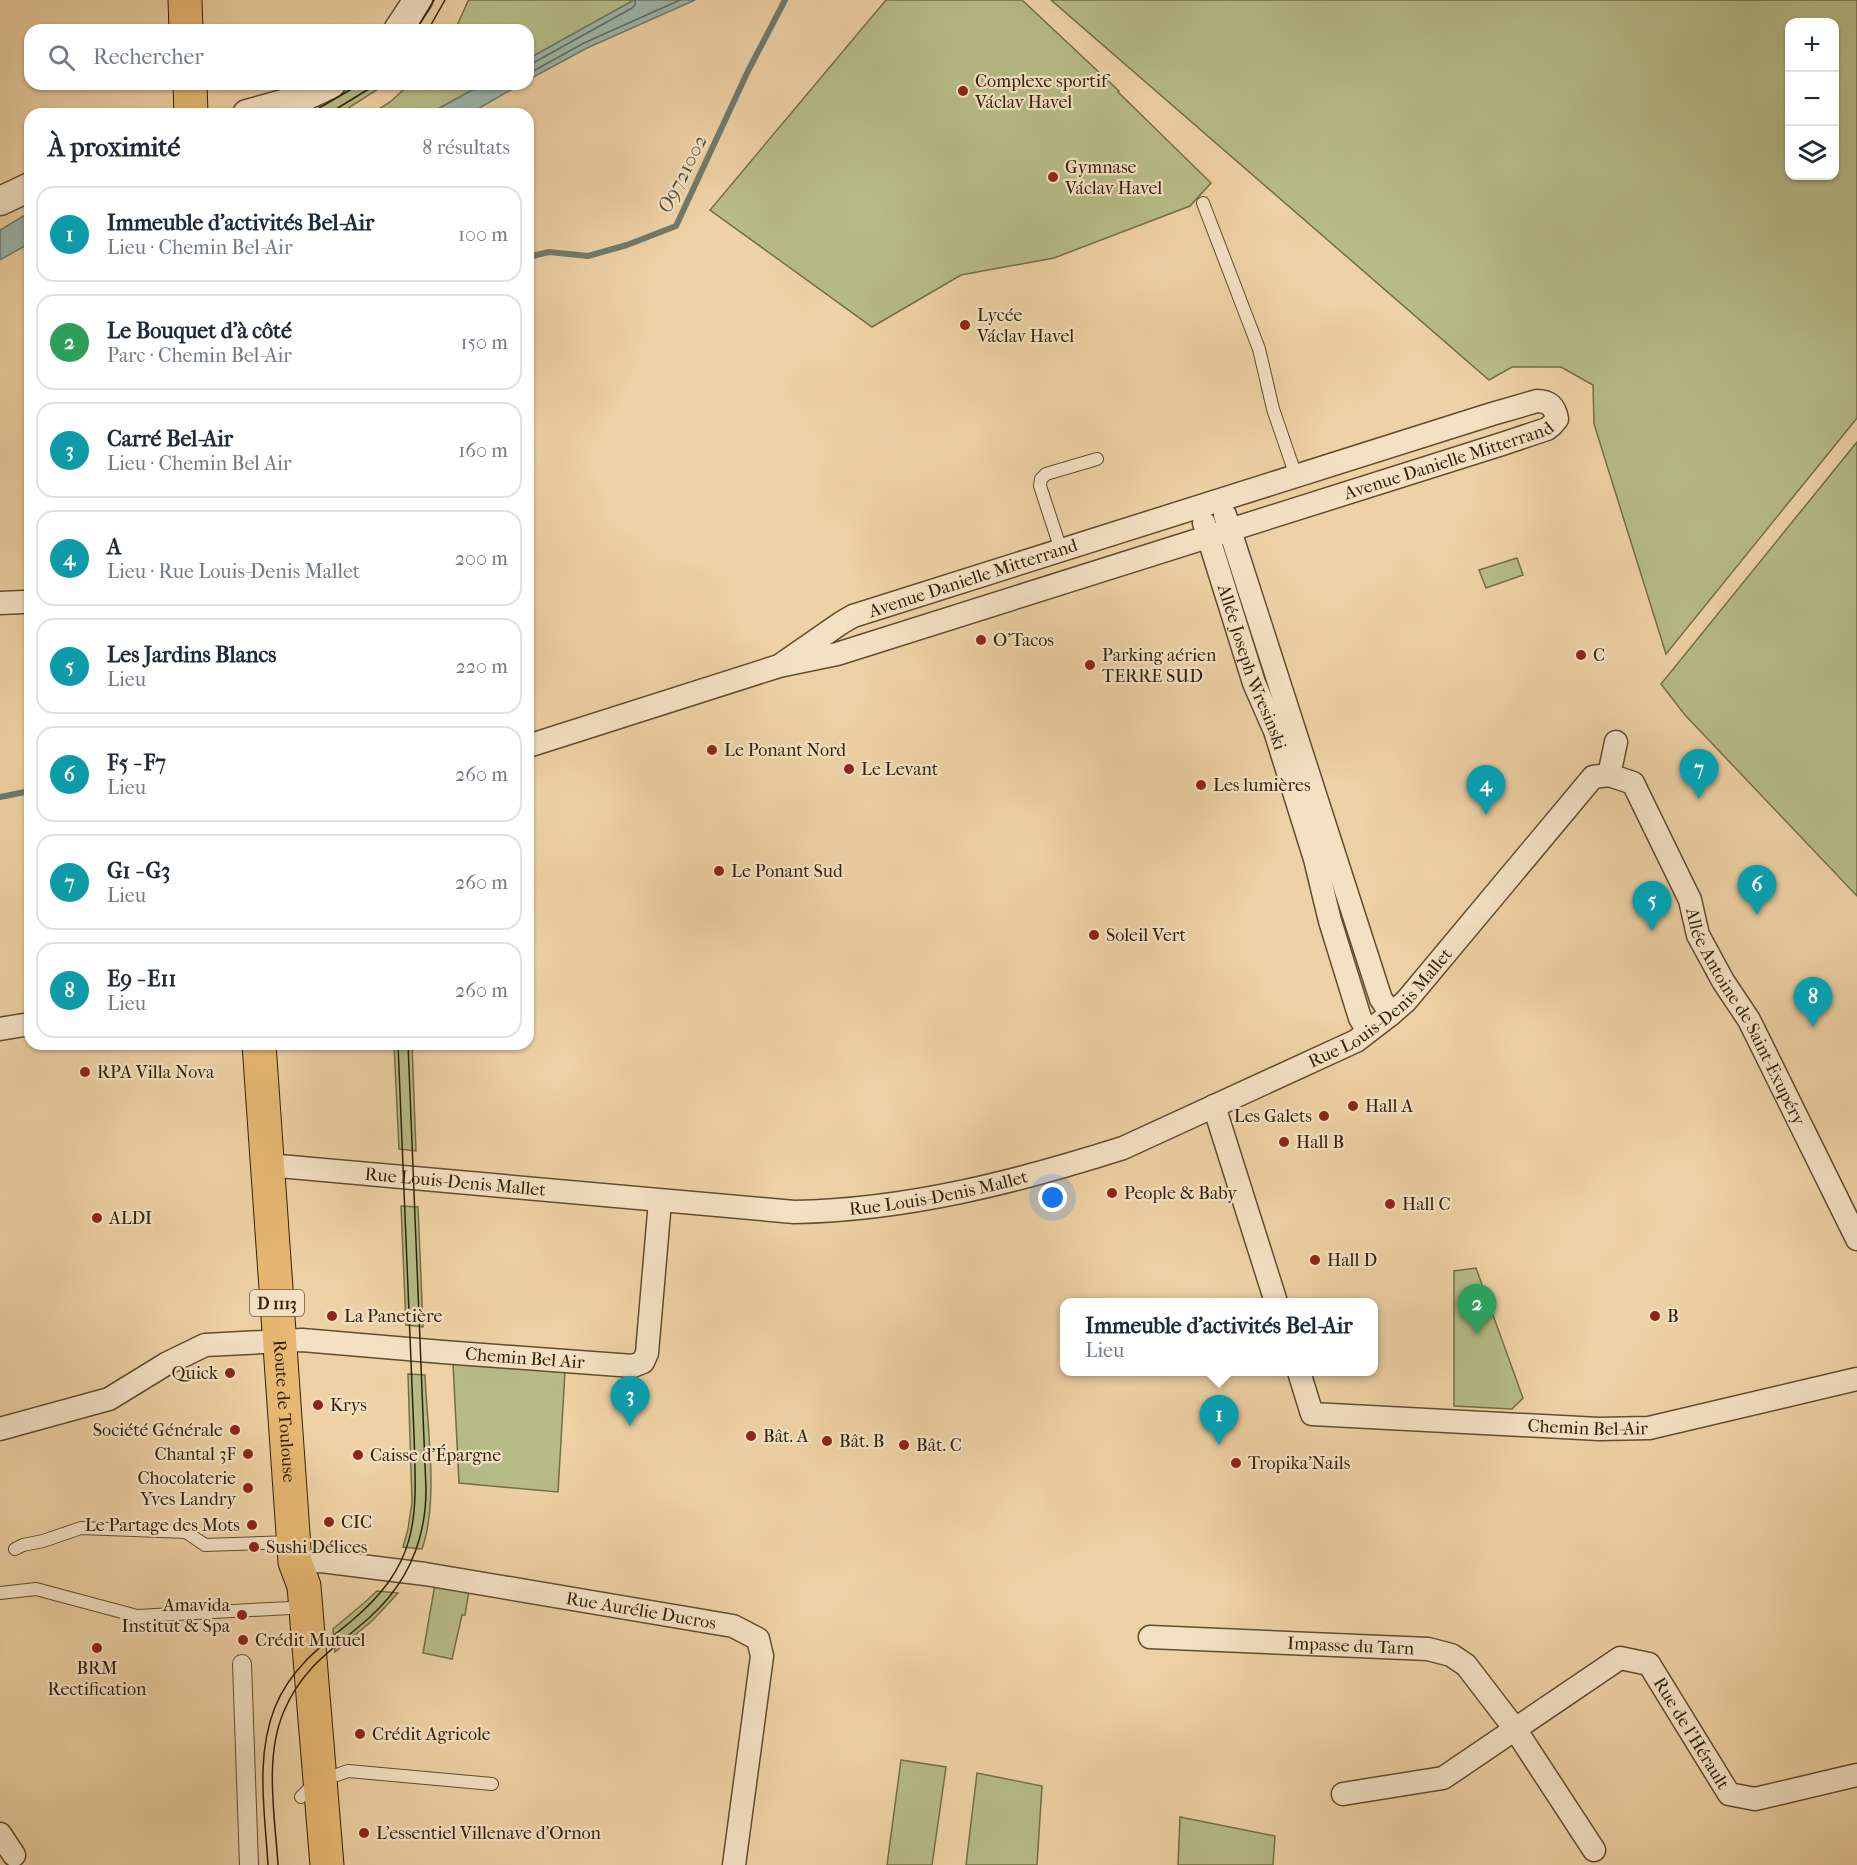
<!DOCTYPE html>
<html lang="fr">
<meta charset="utf-8">
<style>
:root{--surface:#fff;--page:#f2f2f3;--text:#1f2937;--muted:#747a83;--line:#e0e1e3;--accent:#0b8043}
body{margin:0;font-family:"IM FELL French Canon",serif;background:var(--page);color:var(--text)}
.controls{position:absolute;right:18px;top:18px;display:grid;overflow:hidden;border-radius:12px;box-shadow:0 2px 4px #0004}
.controls button{width:54px;height:54px;display:grid;place-items:center;padding:0;border:0;border-bottom:2px solid var(--line);background:var(--surface);color:var(--text);font:30px sans-serif}
.you{position:absolute;left:1053px;top:1198px;width:21px;height:21px;margin:-15px;border:4px solid #fff;border-radius:50%;background:#1a73e8;box-shadow:0 0 0 9px #1a73e833}
.badge{display:grid;place-items:center;width:39px;height:39px;border-radius:50%;background:var(--accent);color:#fff;font-size:20px;font-weight:700}
.pin{position:absolute;translate:-50% -50px;filter:drop-shadow(0 2px 3px #0008)}
.pin::after{content:'';position:absolute;top:32px;width:21px;height:18px;background:inherit;clip-path:polygon(0 0,100% 0,50% 100%)}
.popup{position:absolute;left:1060px;top:1298px;width:318px;height:78px;box-sizing:border-box;display:grid;place-content:center;border-radius:12px;background:var(--surface);filter:drop-shadow(0 2px 4px #0005);font-size:20px;white-space:nowrap;color:var(--muted)}
.popup b{font-size:22px;color:var(--text)}
.popup::after{content:'';position:absolute;left:50%;top:100%;margin-left:-12px;border:12px solid transparent;border-top-color:var(--surface)}
.list{margin:0;padding:0;list-style:none}
h2{display:flex;justify-content:space-between;align-items:center;height:78px;margin:0;padding:0 24px;font-size:26px}
h2 small{font-size:20px;font-weight:400;color:var(--muted)}
.list li{display:grid;grid-template-columns:39px 1fr auto;gap:18px;align-items:center;box-sizing:border-box;height:96px;margin:0 12px 12px;padding:0 12px;border:2px solid var(--line);border-radius:18px}
.list b{display:block;font-size:22px;white-space:nowrap}
.list p{margin:0;font-size:20px;white-space:nowrap;color:var(--muted)}
.list em{font-size:20px;font-style:normal;color:var(--muted)}
.icon{flex:none;width:33px;height:33px;fill:none;stroke:currentColor;stroke-width:2;stroke-linecap:round;stroke-linejoin:round}
.map{position:relative;flex:none;width:1857px;height:1865px;overflow:hidden}
.search{position:absolute;background:var(--surface);box-shadow:0 2px 4px #0004;left:24px;top:24px;width:510px;height:66px;display:flex;align-items:center;gap:15px;box-sizing:border-box;padding:0 21px;border-radius:18px;color:var(--muted);font-size:22px}
.panel{position:absolute;background:var(--surface);box-shadow:0 2px 4px #0004;left:24px;top:108px;width:510px;height:942px;border-radius:18px}
.map>svg:first-child{display:block}
.green{fill:#b6bc87;stroke:#746e48;stroke-width:1.5;fill-rule:evenodd}
.water{fill:#9ab6ac;stroke:#707a6b;stroke-width:1.5}
.lines{fill:none;stroke-linecap:round;stroke-linejoin:round}
.shore{stroke:#666c5a;stroke-width:1.5}
.stream{stroke:#707a6b;stroke-width:6}
.service-casing{stroke:#604d30;stroke-width:14}
.pedestrian-casing{stroke:#604d30;stroke-width:20}
.minor-casing{stroke:#604d30;stroke-width:25}
.tertiary-casing{stroke:#604d30;stroke-width:31}
.primary-casing{stroke:#312109;stroke-width:35}
.service{stroke:#f4e1c4;stroke-width:12}
.pedestrian{stroke:#f4e1c4;stroke-width:18}
.minor{stroke:#f4e1c4;stroke-width:22}
.tertiary{stroke:#f4e1c4;stroke-width:28}
.primary{stroke:#e7b872;stroke-width:33}
.tram{stroke:#312109;stroke-width:1.5}
.poi-dot{fill:#8f2418;stroke:#f4e1c4;stroke-width:2}
.labels{text-anchor:middle;stroke-width:4.5;stroke-linejoin:round;paint-order:stroke}
.shield{fill:#f4e1c4;stroke:#6c5b41;stroke-width:1.5}
.shield-label{font-size:16px;font-weight:bold;fill:#312109}
.poi-label{font-size:18px;fill:#312109;stroke:#f4e1c4;text-anchor:start}
.street-label{font-size:18px;fill:#312109;stroke:#f4e1c4}
.water-label{font-size:20px;font-style:italic;fill:#504e3a;stroke:#f4e1c4}
</style>
<div class="map">
<svg width="1857" height="1865" viewBox="0 0 1857 1865">
<rect width="100%" height="100%" fill="#eed1a4"/>
<filter id="stains"><feTurbulence type="fractalNoise" baseFrequency=".00333" numOctaves="4"/><feColorMatrix values="0 0 0 0 .2 0 0 0 0 .09 0 0 0 0 .02 0 0 0 .5 -.17"/></filter>
<radialGradient id="worn" r=".72"><stop offset=".6" stop-color="#630" stop-opacity="0"/><stop offset="1" stop-color="#630" stop-opacity=".3"/></radialGradient>
<!-- green -->
<g class="green">
<path d="M470 0H634L528 59V30H455L468 1Z"/>
<path d="M886 0H1022L1119 91 1118 92 1211 183 1190 206 1054 258 961 275 872 327 710 210Z"/>
<path d="M1051 0H1857V418L1666 654 1594 424 1593 385 1561 367H1512L1489 380ZM1790 22H1834V176H1790Z"/>
<path d="M355 84H386L339 114H323L318 104Z"/>
<path d="M410 84H483L429 114H371L390 102Z"/>
<path d="M1857 442V896L1685 715 1661 684Z"/>
<path d="M1517 558 1523 575 1486 588 1479 570Z"/>
<path d="M394 1044H412L416 1151 399 1149Z"/>
<path d="M401 1206 418 1207 423 1327 406 1325Z"/>
<path d="M1476 1268 1523 1398 1512 1409 1454 1406V1271Z"/>
<path d="M453 1363 565 1372 558 1492 459 1483Z"/>
<path d="M408 1374 425 1375C427 1427 439 1501 422 1549L403 1547 408 1529 412 1502Z"/>
<path d="M435 1584 469 1590 465 1615H462L452 1659 423 1653Z"/>
<path d="M377 1591 398 1593 373 1620 335 1652 333 1629 364 1603Z"/>
<path d="M901 1760 946 1767 932 1865H887Z"/>
<path d="M977 1773 1042 1786 1037 1865H966Z"/>
<path d="M1180 1817 1275 1836 1273 1865H1178Z"/>
</g>
<!-- water -->
<g class="water">
<path d="M634 0H695L587 48 528 80V59Z"/>
<path d="M483 84H521L469 114H429Z"/>
<path d="M30 212V243L0 260V230Z"/>
</g>
<g class="lines">
<!-- shore -->
<g class="shore">
<path d="M528 63H533L632 8 635 5V0"/>
<path d="M528 74 584 43 680 0"/>
</g>
<!-- stream -->
<g class="stream">
<path d="M528 257 549 252 588 256 627 245 676 226 748 71 785 0"/>
<path d="M0 797 30 791"/>
</g>
<!-- service casing -->
<g class="service-casing">
<g id="service">
<path d="M1203 203 1259 349 1273 409 1296 476"/>
<path d="M1061 550 1040 486 1041 479 1046 474 1097 459"/>
<path d="M15 1549 23 1545 43 1541 81 1528 186 1532 205 1545 293 1542"/>
<path d="M0 1593 36 1589 137 1616 290 1608"/>
<path d="M301 1797 320 1778 331 1777 348 1771 492 1784"/>
</g>
</g>
<!-- pedestrian casing -->
<g class="pedestrian-casing">
<path id="pedestrian" d="M242 1664 249 1865"/>
</g>
<!-- minor casing -->
<g class="minor-casing">
<g id="minor">
<path d="M1225 515 1378 990 1381 999 1391 1014"/>
<path id="s1" d="M1204 523 1254 683 1275 731 1315 859 1330 921 1360 1018 1368 1031"/>
<path d="M0 603 23 602"/>
<path id="s2" d="M528 746 779 666 837 654 1502 444 1547 429 1552 425 1557 419C1555 407 1549 401 1537 401L1492 414 853 616 841 623 779 666"/>
<path d="M1609 775 1616 742"/>
<path d="M0 1029 30 1024"/>
<path d="M1214 1106 1276 1302"/>
<path id="s3" d="M268 1165 794 1212C907 1210 1016 1182 1123 1148L1356 1041 1391 1014 1406 1001 1593 777 1609 775 1633 783 1690 900 1698 935 1723 981 1749 1020 1857 1239"/>
<path id="s4" d="M1299 1372 1312 1414 1599 1429 1649 1428 1857 1379"/>
<path id="s5" d="M0 1429 109 1399 166 1364 205 1345 302 1340 443 1352 633 1366 643 1362 647 1353 660 1201"/>
<path id="s6" d="M295 1562 321 1561 425 1574 733 1626 758 1639 762 1656 734 1865"/>
<path id="s7" d="M1150 1637 1428 1649 1451 1655 1466 1665 1515 1729 1594 1850"/>
<path id="s8" d="M1343 1794 1443 1778 1620 1658 1649 1664 1729 1794 1755 1799 1857 1775"/>
<path d="M0 1834 14 1855"/>
</g>
</g>
<!-- tertiary casing -->
<g class="tertiary-casing">
<g id="tertiary">
<path d="M398 30 418 0"/>
<path d="M247 114 294 101 331 84"/>
<path d="M0 201 30 187"/>
</g>
</g>
<!-- primary casing -->
<g class="primary-casing">
<g id="primary">
<path d="M185 0 186 30"/>
<path d="M190 84 191 114"/>
<path id="s9" d="M259 1044 295 1562 304 1586 327 1865"/>
</g>
</g>
<!-- service -->
<use href="#service" class="service"/>
<!-- pedestrian -->
<use href="#pedestrian" class="pedestrian"/>
<!-- minor -->
<use href="#minor" class="minor"/>
<!-- tertiary -->
<use href="#tertiary" class="tertiary"/>
<!-- primary -->
<use href="#primary" class="primary"/>
<!-- tram -->
<g class="tram">
<path d="M416 30 434 0"/>
<path d="M428 30 445 0"/>
<path d="M309 114 360 84"/>
<path d="M328 114 377 84"/>
<path d="M268 1865C265 1813 255 1757 275 1707 290 1670 319 1647 349 1623 420 1564 417 1520 414 1435L398 1044"/>
<path d="M278 1865C275 1816 264 1757 284 1711 303 1666 334 1649 369 1618 407 1584 426 1540 426 1489L408 1044"/>
</g>
</g>
<!-- markers -->
<g class="poi-dot">
<circle cx="963" cy="91" r="6"/>
<circle cx="1053" cy="177" r="6"/>
<circle cx="965" cy="325" r="6"/>
<circle cx="981" cy="640" r="6"/>
<circle cx="1581" cy="655" r="6"/>
<circle cx="1090" cy="665" r="6"/>
<circle cx="712" cy="750" r="6"/>
<circle cx="849" cy="769" r="6"/>
<circle cx="1201" cy="785" r="6"/>
<circle cx="719" cy="871" r="6"/>
<circle cx="1094" cy="935" r="6"/>
<circle cx="85" cy="1072" r="6"/>
<circle cx="1353" cy="1106" r="6"/>
<circle cx="1324" cy="1116" r="6"/>
<circle cx="1284" cy="1142" r="6"/>
<circle cx="1112" cy="1193" r="6"/>
<circle cx="1390" cy="1204" r="6"/>
<circle cx="97" cy="1218" r="6"/>
<circle cx="1315" cy="1260" r="6"/>
<circle cx="332" cy="1316" r="6"/>
<circle cx="1655" cy="1316" r="6"/>
<circle cx="230" cy="1373" r="6"/>
<circle cx="318" cy="1405" r="6"/>
<circle cx="235" cy="1430" r="6"/>
<circle cx="751" cy="1436" r="6"/>
<circle cx="827" cy="1441" r="6"/>
<circle cx="904" cy="1445" r="6"/>
<circle cx="248" cy="1454" r="6"/>
<circle cx="358" cy="1455" r="6"/>
<circle cx="1236" cy="1463" r="6"/>
<circle cx="248" cy="1488" r="6"/>
<circle cx="329" cy="1522" r="6"/>
<circle cx="252" cy="1525" r="6"/>
<circle cx="254" cy="1547" r="6"/>
<circle cx="242" cy="1615" r="6"/>
<circle cx="243" cy="1640" r="6"/>
<circle cx="97" cy="1648" r="6"/>
<circle cx="360" cy="1734" r="6"/>
<circle cx="364" cy="1833" r="6"/>
</g>
<g class="labels">
<!-- shield labels -->
<rect class="shield" x="250" y="1290" width="54" height="26" rx="4.5"/>
<g class="shield-label">
<text x="277" y="1309">D 1113</text>
</g>
<!-- poi labels -->
<g class="poi-label">
<text x="975" y="87">Complexe sportif<tspan x="975" dy="21">Václav Havel</tspan></text>
<text x="1065" y="173">Gymnase<tspan x="1065" dy="21">Václav Havel</tspan></text>
<text x="977" y="321">Lycée<tspan x="977" dy="21">Václav Havel</tspan></text>
<text x="993" y="646">O'Tacos</text>
<text x="1102" y="661">Parking aérien<tspan x="1102" dy="21">TERRE SUD</tspan></text>
<text x="1593" y="661">C</text>
<text x="724" y="756">Le Ponant Nord</text>
<text x="861" y="775">Le Levant</text>
<text x="1213" y="791">Les lumières</text>
<text x="731" y="877">Le Ponant Sud</text>
<text x="1106" y="941">Soleil Vert</text>
<text x="97" y="1078">RPA Villa Nova</text>
<text x="1365" y="1112">Hall A</text>
<text x="1312" y="1122" text-anchor="end">Les Galets</text>
<text x="1296" y="1148">Hall B</text>
<text x="1124" y="1199">People &amp; Baby</text>
<text x="1402" y="1210">Hall C</text>
<text x="109" y="1224">ALDI</text>
<text x="1327" y="1266">Hall D</text>
<text x="344" y="1322">La Panetière</text>
<text x="1667" y="1322">B</text>
<text x="218" y="1379" text-anchor="end">Quick</text>
<text x="330" y="1411">Krys</text>
<text x="223" y="1436" text-anchor="end">Société Générale</text>
<text x="763" y="1442">Bât. A</text>
<text x="839" y="1447">Bât. B</text>
<text x="916" y="1451">Bât. C</text>
<text x="236" y="1460" text-anchor="end">Chantal 3F</text>
<text x="370" y="1461">Caisse d'Épargne</text>
<text x="1248" y="1469">Tropika'Nails</text>
<text x="236" y="1484" text-anchor="end">Chocolaterie<tspan x="236" dy="21">Yves Landry</tspan></text>
<text x="341" y="1528">CIC</text>
<text x="240" y="1531" text-anchor="end">Le Partage des Mots</text>
<text x="266" y="1553">Sushi Délices</text>
<text x="230" y="1611" text-anchor="end">Amavida<tspan x="230" dy="21">Institut &amp; Spa</tspan></text>
<text x="255" y="1646">Crédit Mutuel</text>
<text x="97" y="1674" text-anchor="middle">BRM<tspan x="97" dy="21">Rectification</tspan></text>
<text x="372" y="1740">Crédit Agricole</text>
<text x="376" y="1839">L'essentiel Villenave d’Ornon</text>
</g>
<!-- street labels -->
<g class="street-label">
<text dy="6" stroke="none"><textPath href="#s2" startOffset="964">Avenue Danielle Mitterrand</textPath></text>
<text transform="translate(973 578) rotate(-18)" y="6">Avenue Danielle Mitterrand</text>
<text dy="6" stroke="none"><textPath href="#s1" startOffset="152">Allée Joseph Wresinski</textPath></text>
<text dy="6" stroke="none"><textPath href="#s3" startOffset="1160">Rue Louis-Denis Mallet</textPath></text>
<text dy="6" stroke="none"><textPath href="#s3" startOffset="1778">Allée Antoine de Saint-Exupéry</textPath></text>
<text dy="6" stroke="none"><textPath href="#s3" startOffset="188">Rue Louis-Denis Mallet</textPath></text>
<text dy="6" stroke="none"><textPath href="#s3" startOffset="674">Rue Louis-Denis Mallet</textPath></text>
<text dy="6" stroke="none"><textPath href="#s5" startOffset="544">Chemin Bel Air</textPath></text>
<text dy="6" stroke="none"><textPath href="#s9" startOffset="368">Route de Toulouse</textPath></text>
<text dy="6" stroke="none"><textPath href="#s4" startOffset="320">Chemin Bel-Air</textPath></text>
<text dy="6" stroke="none"><textPath href="#s6" startOffset="350">Rue Aurélie Ducros</textPath></text>
<text dy="6" stroke="none"><textPath href="#s7" startOffset="201">Impasse du Tarn</textPath></text>
<text dy="6" stroke="none"><textPath href="#s8" startOffset="426">Rue de l'Hérault</textPath></text>
</g>
<!-- water labels -->
<g class="water-label">
<text transform="translate(682 174) rotate(-63)" y="7">O9721002</text>
</g>
</g>
<rect width="100%" height="100%" filter="url(#stains)"/>
<rect width="100%" height="100%" fill="url(#worn)"/>
</svg>
<div class="controls">
<button>+</button>
<button>−</button>
<button><svg class="icon" aria-label="layers" viewBox="0 0 24 24"><path d="M12 4l9 5-9 5-9-5zM3 14l9 5 9-5"/></svg></button>
</div>
<div class="you"></div>
<div class="pin badge" style="left:1219px;top:1445px;background:#0f9aa8">1</div>
<div class="popup"><b>Immeuble d'activités Bel-Air</b>Lieu</div>
<div class="pin badge" style="left:1477px;top:1334px;background:#2e9e5b">2</div>
<div class="pin badge" style="left:630px;top:1426px;background:#0f9aa8">3</div>
<div class="pin badge" style="left:1486px;top:815px;background:#0f9aa8">4</div>
<div class="pin badge" style="left:1652px;top:931px;background:#0f9aa8">5</div>
<div class="pin badge" style="left:1757px;top:915px;background:#0f9aa8">6</div>
<div class="pin badge" style="left:1699px;top:799px;background:#0f9aa8">7</div>
<div class="pin badge" style="left:1813px;top:1027px;background:#0f9aa8">8</div>
<div class="search"><svg class="icon" aria-label="search" viewBox="0 0 24 24"><circle cx="10" cy="10" r="6"/><path d="M15 15l6 6"/></svg>Rechercher</div>
<section class="panel">
<h2>À proximité<small>8 résultats</small></h2>
<ul class="list">
<li><span class="badge" style="background:#0f9aa8">1</span><div><b>Immeuble d'activités Bel-Air</b><p>Lieu · Chemin Bel-Air</p></div><em>100 m</em></li>
<li><span class="badge" style="background:#2e9e5b">2</span><div><b>Le Bouquet d'à côté</b><p>Parc · Chemin Bel-Air</p></div><em>150 m</em></li>
<li><span class="badge" style="background:#0f9aa8">3</span><div><b>Carré Bel-Air</b><p>Lieu · Chemin Bel Air</p></div><em>160 m</em></li>
<li><span class="badge" style="background:#0f9aa8">4</span><div><b>A</b><p>Lieu · Rue Louis-Denis Mallet</p></div><em>200 m</em></li>
<li><span class="badge" style="background:#0f9aa8">5</span><div><b>Les Jardins Blancs</b><p>Lieu</p></div><em>220 m</em></li>
<li><span class="badge" style="background:#0f9aa8">6</span><div><b>F5 - F7</b><p>Lieu</p></div><em>260 m</em></li>
<li><span class="badge" style="background:#0f9aa8">7</span><div><b>G1 - G3</b><p>Lieu</p></div><em>260 m</em></li>
<li><span class="badge" style="background:#0f9aa8">8</span><div><b>E9 - E11</b><p>Lieu</p></div><em>260 m</em></li>
</ul>
</section>
</div>
